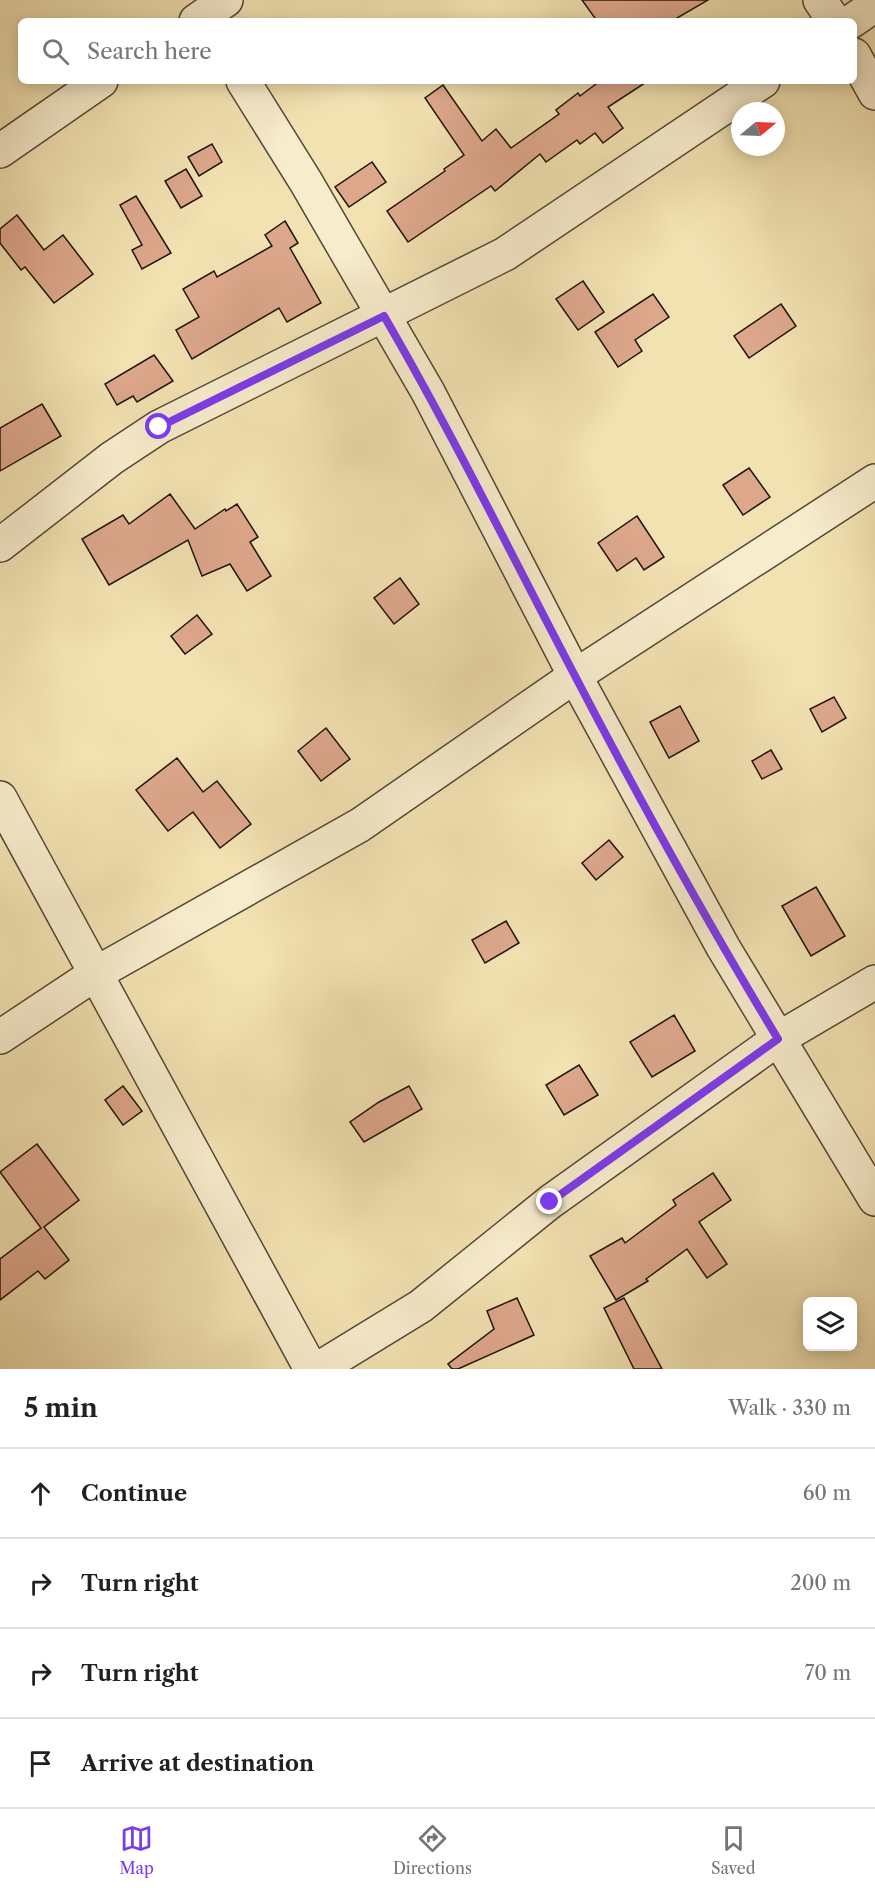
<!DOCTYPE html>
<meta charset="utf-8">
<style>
:root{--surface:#fff;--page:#f6f6f6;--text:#202124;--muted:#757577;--line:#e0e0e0;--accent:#7c3aed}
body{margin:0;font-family:"Libre Caslon Text",serif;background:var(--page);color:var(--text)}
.controls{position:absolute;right:18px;bottom:18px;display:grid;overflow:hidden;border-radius:9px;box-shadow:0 3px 15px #0003}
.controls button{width:54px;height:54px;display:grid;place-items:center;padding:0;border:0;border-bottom:2px solid var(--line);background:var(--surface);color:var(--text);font:30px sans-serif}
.compass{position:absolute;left:731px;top:102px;width:54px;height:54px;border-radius:50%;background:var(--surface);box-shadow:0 3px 15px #0003;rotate:71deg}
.stop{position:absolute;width:18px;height:18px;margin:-14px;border:4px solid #7c3aed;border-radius:50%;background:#fff}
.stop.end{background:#7c3aed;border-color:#fff;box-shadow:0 2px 6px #0008}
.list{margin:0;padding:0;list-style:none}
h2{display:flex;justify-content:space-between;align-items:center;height:78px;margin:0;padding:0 24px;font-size:26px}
h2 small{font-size:20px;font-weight:400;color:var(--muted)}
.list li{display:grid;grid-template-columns:39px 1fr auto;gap:18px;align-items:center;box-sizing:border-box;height:90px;padding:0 24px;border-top:2px solid var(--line)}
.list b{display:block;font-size:22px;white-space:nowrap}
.list em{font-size:20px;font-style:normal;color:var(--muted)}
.icon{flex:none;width:33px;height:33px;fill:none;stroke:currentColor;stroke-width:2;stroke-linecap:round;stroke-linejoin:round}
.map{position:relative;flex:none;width:875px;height:1369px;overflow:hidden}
.search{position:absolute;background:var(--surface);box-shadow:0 3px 15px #0003;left:18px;right:18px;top:18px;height:66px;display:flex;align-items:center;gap:15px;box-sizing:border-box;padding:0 21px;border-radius:9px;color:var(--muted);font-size:22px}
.sheet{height:438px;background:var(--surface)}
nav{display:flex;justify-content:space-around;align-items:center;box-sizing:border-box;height:84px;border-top:2px solid var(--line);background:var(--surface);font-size:16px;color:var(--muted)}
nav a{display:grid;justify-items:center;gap:3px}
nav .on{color:var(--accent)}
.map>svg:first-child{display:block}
.building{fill:#dda78c;stroke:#1e140c;stroke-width:1.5}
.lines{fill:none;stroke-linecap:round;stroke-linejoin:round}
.minor-casing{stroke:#534735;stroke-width:36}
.minor{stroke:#f7eccc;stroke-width:33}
.route{stroke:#7c3aed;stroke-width:8}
</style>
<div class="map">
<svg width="875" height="1369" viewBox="0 0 875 1369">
<rect width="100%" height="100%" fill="#f2e1b1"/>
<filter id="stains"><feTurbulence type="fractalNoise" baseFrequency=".00333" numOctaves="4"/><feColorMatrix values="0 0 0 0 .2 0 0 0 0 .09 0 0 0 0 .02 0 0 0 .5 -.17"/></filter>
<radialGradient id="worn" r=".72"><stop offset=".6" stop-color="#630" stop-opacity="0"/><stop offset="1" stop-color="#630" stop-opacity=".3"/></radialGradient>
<!-- building -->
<g class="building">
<path d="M582 0H708L672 21H597Z"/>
<path d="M600 81H648L608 107 623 128 603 143 595 133 580 144 577 140 546 162 540 154 495 191 491 186 408 242 387 211 445 171 444 169 464 155 425 98 443 85 482 141 496 129 511 148 559 114 556 110 578 93 580 96Z"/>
<path d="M212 144 222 162 199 176 188 157Z"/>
<path d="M372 162 386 182 349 207 335 187Z"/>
<path d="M186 169 202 196 181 208 165 181Z"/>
<path d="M136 196 171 253 142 269 132 250 142 245 120 205Z"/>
<path d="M17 215 44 250 63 235 93 274 54 303 25 267 21 270 0 243V229Z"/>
<path d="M285 221 298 243 290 248 321 303 287 322 279 308 192 359 176 330 199 317 183 289 214 271 217 277 272 246 265 235Z"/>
<path d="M583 281 604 312 578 330 556 299Z"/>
<path d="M653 294 669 317 635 340 642 351 618 367 595 332Z"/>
<path d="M781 304 796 326 749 358 734 336Z"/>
<path d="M154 355 173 381 137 402 133 396 117 405 105 384Z"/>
<path d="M42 404 61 436 0 471V428Z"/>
<path d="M749 468 770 497 743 515 723 485Z"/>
<path d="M170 494 195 529 225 509 226 511 237 504 258 537 250 542 271 576 247 591 230 564 202 576 188 540 109 585 82 539 123 515 129 524Z"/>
<path d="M637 516 664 557 644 570 636 558 617 571 598 543Z"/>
<path d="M400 578 419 604 394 624 374 598Z"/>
<path d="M197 615 212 634 185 654 171 636Z"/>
<path d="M834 697 846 718 822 732 810 709Z"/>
<path d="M680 706 699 741 669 758 650 722Z"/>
<path d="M326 728 350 759 321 781 298 751Z"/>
<path d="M771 750 782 769 762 779 752 761Z"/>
<path d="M177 758 203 792 217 781 251 824 220 848 193 812 168 831 136 790Z"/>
<path d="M609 840 623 857 596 880 582 863Z"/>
<path d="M816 887 845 936 811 956 782 906Z"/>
<path d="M506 921 519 943 485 963 472 940Z"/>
<path d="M674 1015 695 1051 652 1077 630 1042Z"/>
<path d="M579 1065 598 1095 564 1115 546 1085Z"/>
<path d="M123 1086 142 1111 123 1125 105 1100Z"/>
<path d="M409 1086 422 1109 364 1142 350 1122 379 1102Z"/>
<path d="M37 1144 79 1200 44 1227 69 1260 45 1279 38 1271 0 1300V1259L41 1228 0 1172Z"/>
<path d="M713 1173 731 1200 699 1222 727 1264 707 1278 687 1249 646 1279 648 1281 616 1300 590 1256 622 1238 625 1243 676 1205 673 1200Z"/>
<path d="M517 1298 534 1335 458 1369H452L448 1364 494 1329 487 1311Z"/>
<path d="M624 1298 662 1369H634L604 1308Z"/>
</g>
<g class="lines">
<!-- minor casing -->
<g class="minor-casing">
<g id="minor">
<path d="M820 0 834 21"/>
<path d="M196 21 226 0"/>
<path d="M852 21 875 5"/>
<path d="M854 55 875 93"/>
<path d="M243 81 306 182 428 392 575 676 723 947 875 1199"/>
<path d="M0 151 101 81"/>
<path d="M0 545 112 458 159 427 505 254 763 81"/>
<path d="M0 798 311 1369"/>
<path d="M0 1037 95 974 360 825 575 676 875 481"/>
<path d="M318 1369 421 1306 550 1202 778 1039 875 982"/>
</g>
</g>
<!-- minor -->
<use href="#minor" class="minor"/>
</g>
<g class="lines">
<!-- route -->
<path class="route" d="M159 427 384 316C452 433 511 554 574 674 638 797 706 920 778 1039L550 1202"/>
</g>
<rect width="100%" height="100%" filter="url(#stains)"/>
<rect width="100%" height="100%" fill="url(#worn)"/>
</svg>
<div class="controls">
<button><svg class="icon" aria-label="layers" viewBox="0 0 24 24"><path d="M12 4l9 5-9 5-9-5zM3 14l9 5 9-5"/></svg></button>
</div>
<svg class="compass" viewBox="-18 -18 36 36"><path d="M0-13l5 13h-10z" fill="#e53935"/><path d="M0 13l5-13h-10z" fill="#757577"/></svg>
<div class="stop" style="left:159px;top:427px"></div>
<div class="stop end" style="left:550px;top:1202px"></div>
<div class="search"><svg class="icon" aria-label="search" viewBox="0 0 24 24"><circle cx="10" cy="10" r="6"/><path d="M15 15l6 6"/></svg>Search here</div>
</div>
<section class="sheet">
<h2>5 min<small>Walk · 330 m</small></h2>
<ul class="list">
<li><svg class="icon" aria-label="ahead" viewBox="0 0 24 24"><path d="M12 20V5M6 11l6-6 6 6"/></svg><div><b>Continue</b></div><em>60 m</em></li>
<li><svg class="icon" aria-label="right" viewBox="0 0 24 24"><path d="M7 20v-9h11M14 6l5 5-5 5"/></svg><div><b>Turn right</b></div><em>200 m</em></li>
<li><svg class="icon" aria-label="right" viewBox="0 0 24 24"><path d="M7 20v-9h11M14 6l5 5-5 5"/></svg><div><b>Turn right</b></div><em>70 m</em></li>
<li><svg class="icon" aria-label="arrive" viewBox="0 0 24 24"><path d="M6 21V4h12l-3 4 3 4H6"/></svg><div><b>Arrive at destination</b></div></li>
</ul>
</section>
<nav>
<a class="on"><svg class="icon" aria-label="map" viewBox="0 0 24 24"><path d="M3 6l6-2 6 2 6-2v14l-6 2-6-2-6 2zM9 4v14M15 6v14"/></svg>Map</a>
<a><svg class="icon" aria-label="directions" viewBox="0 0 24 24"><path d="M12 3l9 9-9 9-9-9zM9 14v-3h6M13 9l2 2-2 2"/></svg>Directions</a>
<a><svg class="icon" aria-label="saved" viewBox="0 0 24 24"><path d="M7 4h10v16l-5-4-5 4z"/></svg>Saved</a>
</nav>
